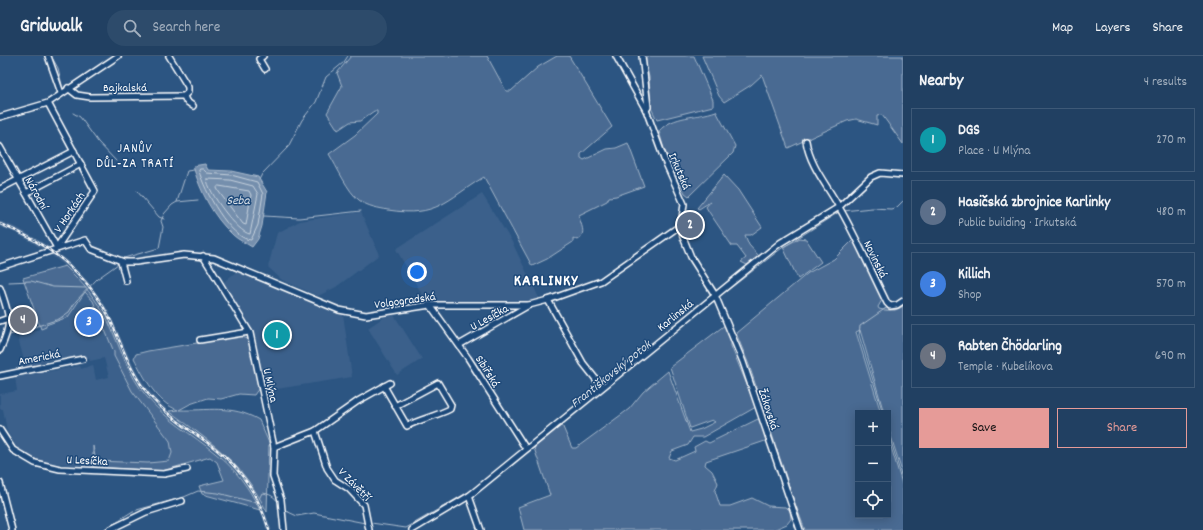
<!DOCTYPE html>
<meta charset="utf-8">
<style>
:root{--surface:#214062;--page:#2d4b6b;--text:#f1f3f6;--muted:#a2afbe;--line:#3e5977;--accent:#e69b98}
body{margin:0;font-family:Dekko,sans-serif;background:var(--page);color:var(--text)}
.controls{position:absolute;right:12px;bottom:12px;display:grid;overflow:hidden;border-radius:0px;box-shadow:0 2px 10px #0003}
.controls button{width:36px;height:36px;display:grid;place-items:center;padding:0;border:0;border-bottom:1px solid var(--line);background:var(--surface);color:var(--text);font:20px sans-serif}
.you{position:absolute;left:417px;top:216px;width:14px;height:14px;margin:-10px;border:3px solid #fff;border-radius:50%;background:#1a73e8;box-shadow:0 0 0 6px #1a73e833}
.badge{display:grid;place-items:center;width:26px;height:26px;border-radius:50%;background:var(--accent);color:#fff;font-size:13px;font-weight:700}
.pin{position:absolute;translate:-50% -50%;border:2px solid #fff;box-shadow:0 1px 4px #0006}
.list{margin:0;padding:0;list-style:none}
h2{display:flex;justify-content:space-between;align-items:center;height:52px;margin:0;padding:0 16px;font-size:17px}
h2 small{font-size:13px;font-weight:400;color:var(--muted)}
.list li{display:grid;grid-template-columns:26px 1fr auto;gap:12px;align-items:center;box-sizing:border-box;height:64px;margin:0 8px 8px;padding:0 8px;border:1px solid var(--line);border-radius:0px}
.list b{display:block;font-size:15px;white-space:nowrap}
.list p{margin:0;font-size:13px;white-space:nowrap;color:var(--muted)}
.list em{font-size:13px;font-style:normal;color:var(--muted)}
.actions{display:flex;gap:8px;padding:12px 16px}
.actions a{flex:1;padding:9px 0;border:1px solid var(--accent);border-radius:0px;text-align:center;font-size:14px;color:var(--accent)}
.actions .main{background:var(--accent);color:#111}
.icon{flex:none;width:22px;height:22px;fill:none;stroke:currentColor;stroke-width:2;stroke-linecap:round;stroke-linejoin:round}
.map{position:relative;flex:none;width:903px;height:474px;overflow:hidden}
header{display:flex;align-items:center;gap:24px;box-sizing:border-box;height:56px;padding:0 20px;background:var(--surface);border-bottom:1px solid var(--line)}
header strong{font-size:19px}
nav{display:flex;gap:22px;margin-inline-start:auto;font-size:14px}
.search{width:280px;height:36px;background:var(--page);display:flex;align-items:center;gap:10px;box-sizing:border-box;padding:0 14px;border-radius:22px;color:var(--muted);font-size:15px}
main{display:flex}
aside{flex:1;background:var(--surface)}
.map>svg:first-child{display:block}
.built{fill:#3b618b}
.green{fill:#486b92;stroke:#a4b5c8}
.water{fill:#748fad;stroke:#acbcce}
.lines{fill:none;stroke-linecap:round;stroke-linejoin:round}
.shore{stroke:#c7d2de;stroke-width:1}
.stream{stroke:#acbcce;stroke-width:1}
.minor-casing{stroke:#fff;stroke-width:8}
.minor{stroke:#1f4a7a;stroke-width:5}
.rail-casing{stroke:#fff;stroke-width:2.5}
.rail{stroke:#1f4a7a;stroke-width:1;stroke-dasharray:3;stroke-linecap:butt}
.labels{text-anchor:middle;stroke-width:3;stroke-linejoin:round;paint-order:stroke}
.street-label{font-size:12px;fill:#fff;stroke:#1f4a7a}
.neighbourhood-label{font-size:13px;letter-spacing:1px;fill:#fff;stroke:#1f4a7a}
.water-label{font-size:13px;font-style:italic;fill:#d5dde6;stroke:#1f4a7a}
.district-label{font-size:16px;font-weight:bold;letter-spacing:1px;fill:#fff;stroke:#1f4a7a}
</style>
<header>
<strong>Gridwalk</strong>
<div class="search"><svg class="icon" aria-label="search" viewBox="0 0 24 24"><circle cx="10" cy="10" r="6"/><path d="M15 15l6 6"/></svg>Search here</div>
<nav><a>Map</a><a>Layers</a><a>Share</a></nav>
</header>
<main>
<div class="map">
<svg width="903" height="474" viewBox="0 0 903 474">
<rect width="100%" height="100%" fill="#2c5582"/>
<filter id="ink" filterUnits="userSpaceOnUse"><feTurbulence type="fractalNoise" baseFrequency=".025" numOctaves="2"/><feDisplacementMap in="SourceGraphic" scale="8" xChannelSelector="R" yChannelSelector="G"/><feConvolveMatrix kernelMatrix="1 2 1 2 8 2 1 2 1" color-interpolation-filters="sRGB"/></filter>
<g filter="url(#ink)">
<!-- built -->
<g class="built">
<path d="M482 138 512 186 540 244 529 248 427 247 396 193Z"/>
<path d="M361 156 379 199 336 231 318 240 282 224 268 211 277 177 300 165Z"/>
<path d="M0 165 18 172 47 189 69 206 87 224 107 252 133 308 145 329 169 355 219 392 243 416 261 444 272 474H266L262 459 250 436 228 408 216 397 166 360 140 332 128 311 102 255 83 228 65 210 44 194 16 177 0 171Z"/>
<path d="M237 215 343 258 352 321 264 335 249 270 224 226Z"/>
<path d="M84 236 93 245 114 296V300L170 385 172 397 169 405 148 407 96 405 93 393V411L44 406 29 400 17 392 7 375 3 353H0V338L17 335 15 321 80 310 81 313 93 309 96 324 109 321 104 302 90 305 89 302 84 301 59 306 57 302 26 311 18 282 68 261Z"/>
<path d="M394 259 422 303 397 319 368 272 384 261Z"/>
</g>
<!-- green -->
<g class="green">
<path d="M351 0H487L506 35H511L538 11 557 0H569L612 71 581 98V102L584 104 607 93 616 92 628 87 644 130 616 140 609 141 607 145 579 159C580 169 588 177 577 184L573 182V186L547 203 532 210 484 121C446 144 437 162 388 154 379 152 368 151 359 144 348 136 337 111 329 98L355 79 377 58V55H374L360 65 350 66 338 74 327 57 342 30 337 17Z"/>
<path d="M644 0H694L713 44V50L657 64 651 52 649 21Z"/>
<path d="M702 0H903V88L882 59 877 60V69L856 63 847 65 788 92 762 19 751 29 724 46 719 40Z"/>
<path d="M716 55 735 90 733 97 689 140 685 137 664 93 659 75C673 59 697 62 716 55Z"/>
<path d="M724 119 738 134 762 171 751 179H745L749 189 759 200 747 209 741 206 746 202 737 190H732L709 156 706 151 710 146 699 153 697 152Z"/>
<path d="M800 182 806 183 821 206 798 223 783 191Z"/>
<path d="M853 184 867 213 881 238 882 244 878 251 879 253C887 255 897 255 903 250V419L888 371V357H884L860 274 856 276 881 357H858V459H888V381L903 431V474H805L792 439 749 309 736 277 808 217 834 203Z"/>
<path d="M65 210C82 226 97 244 108 265 120 291 128 319 147 341 166 364 192 378 215 397 235 412 249 432 260 454L202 438 199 430 224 424 217 406 210 401 162 415 93 411V390L96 405 148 407 169 405 172 397 170 385 132 335 114 300V296L93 245 85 236 68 261 46 269V271L41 273 23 222Z"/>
<path d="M725 269 731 282V290L756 351 703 381H693L688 389 672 395 669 402 675 404 695 395 694 391 705 385 709 387 760 362 768 384 706 405 705 409 712 415 718 427 715 435 720 450H730L752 442 768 450 785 451 790 454 791 463 787 468 773 474H524L518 451 550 439 534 392 562 369 572 392H576L629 353 643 336 668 315 690 376 701 373 715 366 712 364 690 372 670 311Z"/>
<path d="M240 280 250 284 259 332 254 339 239 338 221 343 208 342 190 348 179 354C208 355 231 348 259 364L269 387 267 456C243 407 212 387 169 355L178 354C157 347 144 321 134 302L136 298 148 295Z"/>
</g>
<!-- water -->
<path class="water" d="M205 108 208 114 231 115 258 121 267 136 262 170 258 183 252 191C246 187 238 184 233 179 213 161 200 135 193 110Z"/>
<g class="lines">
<!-- shore -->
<g class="shore">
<path d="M200 113H203L207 117 231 119 257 126 263 138 258 169 251 184C230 183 204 134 199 115Z"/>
<path d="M207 123 230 124 253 130 258 138 250 178C238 177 207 135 207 123Z"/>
<path d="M219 130 249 135 251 139 246 169 243 168 219 136 217 132Z"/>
</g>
<!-- stream -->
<g class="stream">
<path d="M51 0 58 12 62 29"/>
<path d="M73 57 80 61 98 86 116 105"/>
<path d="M259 124 262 118 288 91 302 64 316 46 326 21 344 6 348 0"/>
<path d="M137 135 159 161 164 163"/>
<path d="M177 146 187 115 194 114"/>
<path d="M843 155 872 152 891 153 897 151 903 145"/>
<path d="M264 160 299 162 361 155"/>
<path d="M124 202 159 192 163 171 161 165 164 158 172 149 177 146 198 144"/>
<path d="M9 226 31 225 53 231 86 232"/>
<path d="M719 241 782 192 839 156"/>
<path d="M10 279 59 263 69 256 76 245 97 223 118 208"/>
<path d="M625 316 714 245"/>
<path d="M883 357 859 279 860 270 886 252 895 254 903 250"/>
<path d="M888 375 903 426"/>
<path d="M259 443 262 437C270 438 274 440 279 447"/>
<path d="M284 454 297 460 314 457 365 467"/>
<path d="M371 467 406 472 470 435 485 424"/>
<path d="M103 474 133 455 184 441 198 435 218 437 253 446 256 445"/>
</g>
<!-- minor casing -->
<g class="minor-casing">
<g id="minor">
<path d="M48 0 61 37"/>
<path d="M169 0 188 31V36L184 40 186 45 193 50"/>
<path d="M263 0 259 3 265 13"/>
<path d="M616 0 646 54 664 103 684 148 681 169 683 181 691 201 715 239 743 306 800 474"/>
<path d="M642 0 648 51 646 54"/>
<path d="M68 32 77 39 90 41 184 40"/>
<path d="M48 47 95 135 57 191"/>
<path d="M0 61 48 47 118 0"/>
<path d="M806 85C810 110 827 129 839 151 857 182 871 215 887 247L890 250 897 249 903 245"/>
<path d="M0 91 57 192"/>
<path d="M0 133 74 95"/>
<path d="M26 137 81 108"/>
<path d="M203 200 250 277 274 391 273 420 281 444 284 474"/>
<path d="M121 206 126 225"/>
<path d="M0 211 85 184 91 193 124 206H136L184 199 214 202 339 254 366 259 430 249H529L548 244 601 225 681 169"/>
<path d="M0 232C10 261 13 266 0 294"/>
<path d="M548 244 583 307 602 331"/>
<path d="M430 249 468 302 526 393"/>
<path d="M0 265 9 262"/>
<path d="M200 284 249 276"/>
<path d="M459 289 529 249"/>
<path d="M0 320 83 303"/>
<path d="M384 330 407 370C421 363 436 360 450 353L451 349 438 327 395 350"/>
<path d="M0 374 13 394 35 407 60 413 164 418 187 413"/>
<path d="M315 375 327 412 335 424 349 433 364 449 369 474"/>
<path d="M274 391 315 375 358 345 390 327"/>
<path d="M0 427 12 474"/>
<path d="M469 440 481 474"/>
<path d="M109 474 146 456 182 445"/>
<path d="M412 474 469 440 780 187 839 151 871 121 880 117 903 119"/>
</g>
</g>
<!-- minor -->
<use href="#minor" class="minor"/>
<!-- rail casing -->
<g class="rail-casing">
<path id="rail" d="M0 168C47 186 88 218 110 263 122 289 130 317 149 339 168 361 194 376 217 394 243 415 260 443 269 474"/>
</g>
<!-- rail -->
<use href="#rail" class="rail"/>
</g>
</g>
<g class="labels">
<!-- street labels -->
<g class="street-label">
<text x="125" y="35">Bajkalská</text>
<text transform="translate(680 115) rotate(67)" y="4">Irkutská</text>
<text transform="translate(37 137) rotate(61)" y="4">Národní</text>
<text transform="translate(69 156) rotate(-56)" y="4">V Horkách</text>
<text transform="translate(876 203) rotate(64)" y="4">Novinská</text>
<text transform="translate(405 244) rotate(-8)" y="4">Volgogradská</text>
<text transform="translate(675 259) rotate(-39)" y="4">Karlinská</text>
<text transform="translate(489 261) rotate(-29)" y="4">U Lesíčka</text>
<text transform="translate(39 301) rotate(-11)" y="4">Americká</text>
<text transform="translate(488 315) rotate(58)" y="4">Sibiřská</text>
<text transform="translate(271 329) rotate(78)" y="4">U Mlýna</text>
<text transform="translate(769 353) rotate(72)" y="4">Žákovská</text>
<text transform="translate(87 404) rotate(3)" y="4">U Lesíčka</text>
<text transform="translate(355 428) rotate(46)" y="4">V Závětří</text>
</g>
<!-- neighbourhood labels -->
<g class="neighbourhood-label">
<text x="135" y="96">JANŮV<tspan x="135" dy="15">DŮL-ZA TRATÍ</tspan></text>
</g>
<!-- water labels -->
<g class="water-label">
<text x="238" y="148">Seba</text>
<text transform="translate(610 317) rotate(-39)" y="5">Františkovský potok</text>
</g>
<!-- district labels -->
<g class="district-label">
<text x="546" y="229">KARLINKY</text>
</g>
</g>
</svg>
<div class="controls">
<button>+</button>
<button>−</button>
<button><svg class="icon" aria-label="locate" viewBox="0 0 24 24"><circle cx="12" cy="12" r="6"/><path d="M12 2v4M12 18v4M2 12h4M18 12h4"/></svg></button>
</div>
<div class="you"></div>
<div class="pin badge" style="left:277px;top:279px;background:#0f9aa8">1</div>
<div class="pin badge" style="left:690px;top:169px;background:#5c6f8a">2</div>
<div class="pin badge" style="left:89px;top:266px;background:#3f7fe0">3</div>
<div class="pin badge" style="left:23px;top:264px;background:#6b7280">4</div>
</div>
<aside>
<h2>Nearby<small>4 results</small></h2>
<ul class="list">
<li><span class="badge" style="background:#0f9aa8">1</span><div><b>DGS</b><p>Place · U Mlýna</p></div><em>270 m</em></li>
<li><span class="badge" style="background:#5c6f8a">2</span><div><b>Hasičská zbrojnice Karlinky</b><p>Public building · Irkutská</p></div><em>480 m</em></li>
<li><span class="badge" style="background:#3f7fe0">3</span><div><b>Killich</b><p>Shop</p></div><em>570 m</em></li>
<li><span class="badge" style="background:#6b7280">4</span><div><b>Rabten Čhödarling</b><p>Temple · Kubelíkova</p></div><em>690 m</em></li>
</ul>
<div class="actions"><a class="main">Save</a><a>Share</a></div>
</aside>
</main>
